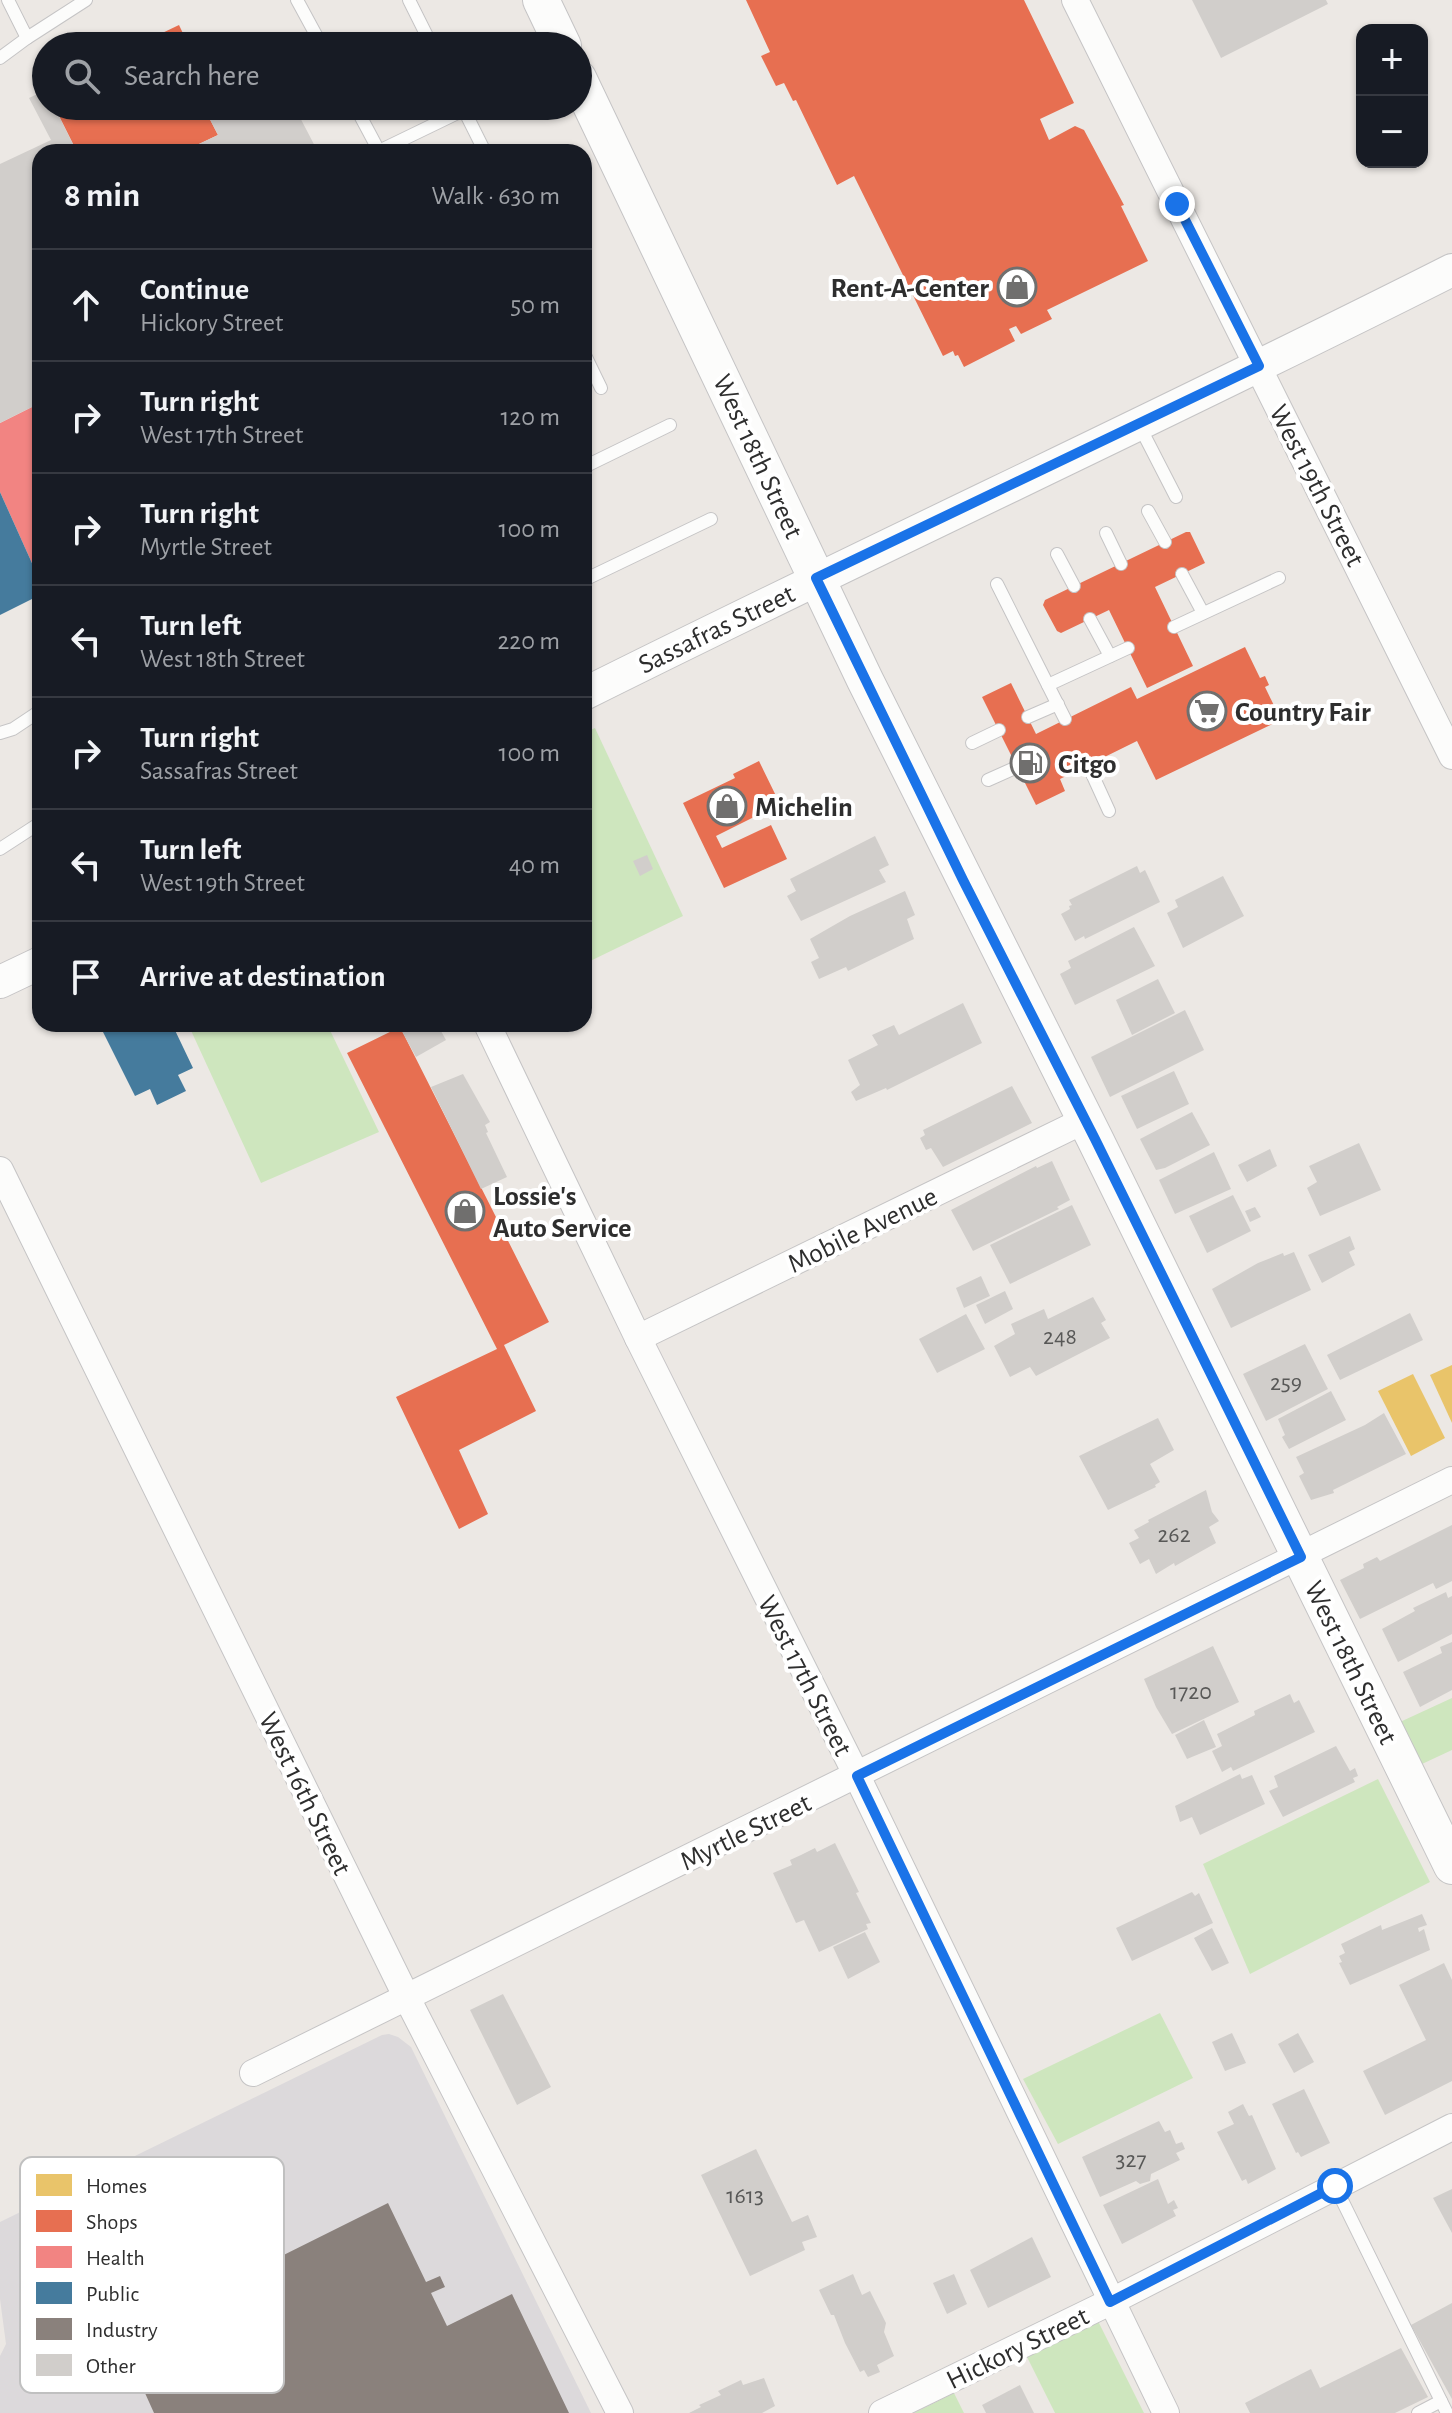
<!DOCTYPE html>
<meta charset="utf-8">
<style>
:root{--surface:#171b24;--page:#20242c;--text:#f1f3f6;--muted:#9ea1a6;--line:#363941}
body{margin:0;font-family:"Alegreya Sans",sans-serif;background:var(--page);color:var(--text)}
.controls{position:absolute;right:24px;top:24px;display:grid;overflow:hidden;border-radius:16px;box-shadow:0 2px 6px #0004}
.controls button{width:72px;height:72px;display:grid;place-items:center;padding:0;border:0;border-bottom:2px solid var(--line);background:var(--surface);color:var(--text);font:40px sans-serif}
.stop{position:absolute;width:24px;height:24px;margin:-18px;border:6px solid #1a73e8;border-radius:50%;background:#fff}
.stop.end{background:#1a73e8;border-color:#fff;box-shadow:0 2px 8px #0008}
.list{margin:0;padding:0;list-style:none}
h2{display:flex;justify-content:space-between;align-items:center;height:104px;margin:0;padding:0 32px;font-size:34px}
h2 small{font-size:26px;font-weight:400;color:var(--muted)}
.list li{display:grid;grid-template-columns:52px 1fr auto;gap:24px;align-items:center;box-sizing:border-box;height:112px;padding:0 32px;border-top:2px solid var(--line)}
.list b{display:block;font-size:30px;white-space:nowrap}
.list p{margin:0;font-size:26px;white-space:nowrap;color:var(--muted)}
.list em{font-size:26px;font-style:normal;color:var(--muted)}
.icon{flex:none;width:44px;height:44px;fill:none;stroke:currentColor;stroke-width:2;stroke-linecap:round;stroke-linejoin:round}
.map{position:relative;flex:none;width:1452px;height:2413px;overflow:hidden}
.search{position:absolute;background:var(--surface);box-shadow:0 2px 6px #0004;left:32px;top:32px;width:560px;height:88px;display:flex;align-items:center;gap:20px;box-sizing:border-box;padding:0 28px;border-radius:44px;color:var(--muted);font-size:30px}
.panel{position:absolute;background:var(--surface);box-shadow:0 2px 6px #0004;left:32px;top:144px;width:560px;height:888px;border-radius:24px}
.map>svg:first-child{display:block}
.industrial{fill:#dcd9db}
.green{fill:#cee6be}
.homes{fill:#e9c46a}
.shops{fill:#e76f51}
.health{fill:#f28482}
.public{fill:#457b9d}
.industry{fill:#8a817c}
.building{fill:#d1cecb}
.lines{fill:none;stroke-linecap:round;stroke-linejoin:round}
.service-casing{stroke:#c5c4c5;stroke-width:14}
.minor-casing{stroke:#c5c4c5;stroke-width:28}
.tertiary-casing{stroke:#c5c4c5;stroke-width:34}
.secondary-casing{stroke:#c5c4c5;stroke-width:38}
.service{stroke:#fcfcfb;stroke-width:12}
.minor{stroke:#fcfcfb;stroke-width:26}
.tertiary{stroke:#fcfcfb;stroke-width:32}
.secondary{stroke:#fcfcfb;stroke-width:36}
.route{stroke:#1a73e8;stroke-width:10}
.labels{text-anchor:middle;stroke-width:8;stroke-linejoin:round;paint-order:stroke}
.number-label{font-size:24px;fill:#585857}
.poi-label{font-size:28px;font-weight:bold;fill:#2e2e2e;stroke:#fff;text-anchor:start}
.street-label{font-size:28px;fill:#2e2e2e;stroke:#fff}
.key{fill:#fff;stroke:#c0c0c0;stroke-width:2}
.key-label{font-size:22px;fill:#2e2e2e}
</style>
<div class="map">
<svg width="1452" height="2413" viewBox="0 0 1452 2413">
<rect width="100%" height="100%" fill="#ece8e4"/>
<!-- industrial -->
<path class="industrial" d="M389 2034 398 2037 411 2047 591 2413H0V2356L6 2344 0 2299V2222L382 2035Z"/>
<!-- green -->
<g class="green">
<path d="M595 728 683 916 584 964V733Z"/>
<path d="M188 1024H327L379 1132 261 1183Z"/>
<path d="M1452 1698V1750L1422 1764 1400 1722Z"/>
<path d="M1378 1779 1430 1882 1250 1974 1203 1864Z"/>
<path d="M1160 2013 1193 2078 1058 2144 1023 2079Z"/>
<path d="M1098 2321 1144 2413H1055L1027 2357Z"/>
<path d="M954 2393 964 2413H914Z"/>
</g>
<!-- homes -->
<g class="homes">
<path d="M1452 1365V1423L1430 1375Z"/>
<path d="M1413 1374 1445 1438 1411 1456 1378 1391Z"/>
</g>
<!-- shops -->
<g class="shops">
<path d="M746 0H1024L1074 103 1040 119 1049 140 1075 126 1084 130 1124 205 1121 206 1148 261 1047 310 1052 319 1021 334 1016 326 1009 329 1015 341 964 367 958 355 955 356 953 351 943 356 854 176 837 185 796 100 793 101 784 83 776 86 761 56 770 52Z"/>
<path d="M179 25 189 46H135Z"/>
<path d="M54 106H203L218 135 182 152H77Z"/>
<path d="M1186 532H1190L1205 563 1155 587 1193 666 1147 688 1109 610 1061 633 1057 631 1043 605 1045 600Z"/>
<path d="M1245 647 1260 678 1265 676 1269 685 1265 687 1281 720 1156 780 1137 741 1060 779 1065 791 1036 805 982 697 1011 683 1036 734 1131 687 1137 699Z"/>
<path d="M759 761 779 802 755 814 756 816 716 836 722 848 771 825 787 859 724 888 683 803 735 778 733 774Z"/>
<path d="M400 1027 549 1322 504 1345 536 1411 459 1450 488 1514 459 1529 396 1397 497 1349 347 1053Z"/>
</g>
<!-- health -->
<path class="health" d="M40 403V581L0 492V423Z"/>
<!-- public -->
<g class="public">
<path d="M0 492 40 581V595L0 615Z"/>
<path d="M99 1024H172L193 1068 178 1075 186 1091 157 1105 150 1089 135 1096Z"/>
</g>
<!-- industry -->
<path class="industry" d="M388 2203 426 2282 440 2276 445 2287 431 2293 447 2326 512 2294 569 2413H154L117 2331 92 2343 63 2283 154 2239 185 2304Z"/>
<!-- building -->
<g class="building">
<path d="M1192 0H1326L1328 4 1221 58Z"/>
<path d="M260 36 264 46H240Z"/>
<path d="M46 90V106H54L77 152H40V403L0 423V164L51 140 29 98Z"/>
<path d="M203 106H294L318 152H182L218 135Z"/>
<path d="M875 836 889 865 879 870 886 882 801 921 787 896 796 891 790 879Z"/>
<path d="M647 855 653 869 640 876 633 861Z"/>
<path d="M1137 866 1140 873 1145 870 1160 902 1085 939 1084 936 1075 941 1061 914 1070 909 1069 906 1072 905 1069 900Z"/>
<path d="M1223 876 1244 916 1183 948 1167 913 1178 907 1175 900Z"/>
<path d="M905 891 915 915 907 919 914 939 848 971 846 967 819 979 811 962 819 958 810 939 850 916Z"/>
<path d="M1134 927 1155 966 1075 1005 1060 974 1071 968 1068 961Z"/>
<path d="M1158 979 1175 1013 1132 1035 1116 1000Z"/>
<path d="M963 1003 982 1043 887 1090 886 1088 856 1101 851 1092 860 1085 848 1060 878 1045 872 1035 894 1025 899 1035Z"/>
<path d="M1185 1010 1204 1050 1110 1097 1091 1057Z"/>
<path d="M398 1024H437L446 1040 416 1057Z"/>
<path d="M1174 1071 1189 1104 1137 1129 1121 1096Z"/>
<path d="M463 1074 490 1122 485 1125 488 1132 486 1133 507 1177 481 1189 431 1087Z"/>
<path d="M1012 1086 1032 1123 943 1167 931 1148 926 1150 920 1138 925 1135 923 1130Z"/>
<path d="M1192 1112 1210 1145 1165 1168 1156 1170 1140 1139Z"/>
<path d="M1359 1143 1381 1190 1320 1216 1307 1188 1317 1182 1309 1166Z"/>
<path d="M1270 1149 1277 1166 1247 1182 1238 1165Z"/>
<path d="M1214 1152 1231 1189 1175 1214 1159 1180Z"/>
<path d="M1052 1161 1070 1200 1057 1207 1059 1209 973 1251 951 1210 1036 1166 1037 1168Z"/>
<path d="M1233 1195 1251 1231 1207 1253 1189 1216Z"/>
<path d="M1072 1205 1091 1245 1010 1284 990 1245Z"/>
<path d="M1255 1207 1261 1217 1250 1222 1245 1211Z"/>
<path d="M1350 1236 1355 1249 1349 1252 1355 1265 1322 1283 1308 1255Z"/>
<path d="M1294 1252 1311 1290 1231 1328 1212 1289 1258 1263 1283 1253 1284 1256Z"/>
<path d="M981 1276 990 1296 964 1308 956 1288Z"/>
<path d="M1005 1291 1013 1309 985 1324 976 1305Z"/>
<path d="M1093 1297 1106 1320 1101 1323 1110 1338 1036 1376 1030 1367 1010 1377 994 1346 1015 1334 1011 1324 1044 1309 1048 1319Z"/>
<path d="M1410 1313 1423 1340 1340 1380 1327 1355Z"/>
<path d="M966 1314 985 1349 937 1373 919 1339Z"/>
<path d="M1305 1344 1328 1389 1266 1421 1243 1374Z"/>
<path d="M1331 1391 1346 1420 1289 1449 1282 1437 1285 1435 1278 1419Z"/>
<path d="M1384 1413 1406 1454 1333 1490 1334 1493 1311 1500 1299 1476 1304 1473 1296 1457 1365 1425Z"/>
<path d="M1158 1418 1174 1450 1150 1464 1160 1482 1155 1485 1156 1487 1108 1510 1079 1456Z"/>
<path d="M1206 1490 1212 1512 1219 1521 1209 1527 1216 1543 1175 1566 1174 1563 1156 1574 1149 1559 1140 1564 1129 1543 1139 1538 1134 1530 1149 1522 1148 1520Z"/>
<path d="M1452 1525V1581L1436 1589 1433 1583 1360 1619 1340 1580 1364 1568 1363 1564 1377 1557 1380 1561Z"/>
<path d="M1446 1592 1448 1598 1452 1596V1634L1398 1662 1382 1629 1415 1611 1413 1608Z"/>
<path d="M1452 1642V1690L1420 1707 1403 1672 1442 1653 1440 1647Z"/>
<path d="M1213 1646 1239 1702 1172 1734 1156 1707 1144 1679Z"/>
<path d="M1290 1694 1294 1703 1299 1700 1315 1732 1233 1771 1231 1767 1222 1772 1212 1751 1222 1746 1217 1734 1255 1715 1254 1711Z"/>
<path d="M1204 1720 1216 1747 1187 1759 1175 1735Z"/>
<path d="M1336 1746 1350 1771 1355 1768 1358 1776 1353 1778 1355 1782 1283 1817 1269 1791 1278 1787 1274 1776Z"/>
<path d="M1240 1774 1242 1779 1252 1775 1265 1804 1200 1835 1192 1817 1180 1822 1175 1806Z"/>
<path d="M835 1843 859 1892 856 1893 871 1923 866 1924 868 1929 819 1952 804 1920 796 1923 773 1873 792 1865 790 1860 801 1855 815 1848 817 1852Z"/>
<path d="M1192 1892 1195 1896 1199 1893 1213 1923 1132 1961 1116 1928Z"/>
<path d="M1422 1914 1427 1925 1418 1928 1419 1932 1424 1929 1430 1950 1350 1985 1339 1963 1342 1962 1339 1956 1345 1953 1341 1944 1381 1925 1382 1930Z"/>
<path d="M1212 1928 1229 1963 1212 1971 1194 1938Z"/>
<path d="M865 1932 880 1962 848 1979 833 1947Z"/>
<path d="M1444 1963 1452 1980V2081L1385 2115 1363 2071 1426 2040 1399 1985Z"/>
<path d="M503 1994 551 2087 517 2105 470 2010Z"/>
<path d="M1232 2033 1246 2063 1225 2071 1212 2042Z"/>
<path d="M1298 2033 1314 2062 1294 2073 1278 2044Z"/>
<path d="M1304 2089 1330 2143 1301 2157 1298 2152 1296 2153 1272 2104Z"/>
<path d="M1243 2104 1249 2116 1252 2115 1276 2169 1248 2184 1246 2179 1242 2181 1217 2132 1234 2124 1228 2112Z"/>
<path d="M1159 2121 1165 2132 1170 2130 1176 2144 1182 2142 1185 2149 1176 2153 1180 2160 1151 2174 1150 2181 1140 2184 1136 2181 1100 2197 1082 2157Z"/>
<path d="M756 2149 792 2222 808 2215 817 2237 802 2242 805 2250 750 2276 701 2175Z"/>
<path d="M1158 2179 1168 2204 1174 2200 1178 2208 1173 2210 1176 2216 1122 2244 1103 2205Z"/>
<path d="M1452 2189V2233L1433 2198Z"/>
<path d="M1032 2237 1051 2277 988 2308 970 2270Z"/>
<path d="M853 2274 862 2295 870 2291 886 2323 884 2332 894 2356 877 2365 880 2372 868 2377 864 2370 860 2372 845 2343 834 2315H831L819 2290Z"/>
<path d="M954 2274 967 2304 947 2314 933 2283Z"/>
<path d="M1452 2303V2399L1411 2325Z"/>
<path d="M1401 2348 1428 2397 1395 2413H1250L1245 2403 1311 2369 1320 2388Z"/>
<path d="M764 2378 775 2406 762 2413H689L701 2407 699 2405 721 2395 718 2391 741 2380 743 2385Z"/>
<path d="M1020 2385 1034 2413H986L982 2405Z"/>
</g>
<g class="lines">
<!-- service casing -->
<g class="service-casing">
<g id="service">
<path d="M8 0 27 38 86 0"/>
<path d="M297 0 322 46"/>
<path d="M409 0 432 46"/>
<path d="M0 58 27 38"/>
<path d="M355 106 379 151 472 106"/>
<path d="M462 106 485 152"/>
<path d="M584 353 601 388"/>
<path d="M1139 425 1176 497"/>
<path d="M584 467 670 425"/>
<path d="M1148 511 1165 542"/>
<path d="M1106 533 1121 564"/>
<path d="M1057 554 1074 586"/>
<path d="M1182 574 1203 613"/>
<path d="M584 580 711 519"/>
<path d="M997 584 1065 719"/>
<path d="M1090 619 1110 656"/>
<path d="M1174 627 1279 578"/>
<path d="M1048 685 1128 648"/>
<path d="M1028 717 1058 704"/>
<path d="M0 733 13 729 40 711"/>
<path d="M972 743 999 730"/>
<path d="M1088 765 1109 811"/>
<path d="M988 780 1017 767"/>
<path d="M0 849 40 823"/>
<path d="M1335 2186 1447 2413"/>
<path d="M1418 2413 1441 2401"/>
</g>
</g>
<!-- minor casing -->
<g class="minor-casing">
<g id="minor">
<path d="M1075 0 1452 756"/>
<path d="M487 1024 638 1338 857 1776 1166 2413"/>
<path d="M0 1170 407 1998 620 2413"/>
<path d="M638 1338 1085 1120"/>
<path d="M253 2073 1452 1480"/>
<path d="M882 2413 1110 2302 1452 2127"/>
</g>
</g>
<!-- tertiary casing -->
<g class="tertiary-casing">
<g id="tertiary">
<path d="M584 694C872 550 1165 415 1452 270"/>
<path d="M0 982 40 963"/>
</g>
</g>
<!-- secondary casing -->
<g class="secondary-casing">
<g id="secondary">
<path d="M541 0 563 46"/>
<path d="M578 78 865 680 1095 1139 1452 1866"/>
</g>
</g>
<!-- service -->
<use href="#service" class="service"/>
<!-- minor -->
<use href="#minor" class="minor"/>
<!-- tertiary -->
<use href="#tertiary" class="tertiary"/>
<!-- secondary -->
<use href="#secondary" class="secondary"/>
</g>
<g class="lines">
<!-- route -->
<path class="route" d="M1177 204 1259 366 816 578 963 880 1095 1139 1301 1557 857 1776 1110 2302 1335 2186"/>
</g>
<!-- icons -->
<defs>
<g id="shop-ring" transform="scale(2)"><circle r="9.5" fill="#fff" stroke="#706f6e" stroke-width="1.5"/><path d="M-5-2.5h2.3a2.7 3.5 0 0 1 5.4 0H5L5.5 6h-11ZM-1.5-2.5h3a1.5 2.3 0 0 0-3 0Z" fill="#706f6e"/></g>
<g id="supermarket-ring" transform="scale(2)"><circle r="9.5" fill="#fff" stroke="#706f6e" stroke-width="1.5"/><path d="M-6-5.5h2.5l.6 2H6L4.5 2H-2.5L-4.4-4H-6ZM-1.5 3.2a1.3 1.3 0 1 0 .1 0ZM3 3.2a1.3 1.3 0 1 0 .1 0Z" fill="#706f6e"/></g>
<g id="fuel-ring" transform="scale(2)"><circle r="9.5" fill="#fff" stroke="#706f6e" stroke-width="1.5"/><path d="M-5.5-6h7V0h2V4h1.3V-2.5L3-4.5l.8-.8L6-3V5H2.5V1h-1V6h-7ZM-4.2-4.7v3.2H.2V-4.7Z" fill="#706f6e"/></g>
</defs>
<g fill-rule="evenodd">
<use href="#shop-ring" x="1017" y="287"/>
<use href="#supermarket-ring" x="1207" y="711"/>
<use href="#fuel-ring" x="1030" y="763"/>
<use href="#shop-ring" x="727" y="806"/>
<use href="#shop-ring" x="465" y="1211"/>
</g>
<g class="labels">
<!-- number labels -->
<g class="number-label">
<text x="1060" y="1344">248</text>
<text x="1286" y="1390">259</text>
<text x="1174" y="1542">262</text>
<text x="1191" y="1699">1720</text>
<text x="1131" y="2167">327</text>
<text x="745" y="2203">1613</text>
</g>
<!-- poi labels -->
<g class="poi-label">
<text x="989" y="297" text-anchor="end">Rent-A-Center</text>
<text x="1235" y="721">Country Fair</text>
<text x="1058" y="773">Citgo</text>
<text x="755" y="816">Michelin</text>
<text x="493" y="1205">Lossie's<tspan x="493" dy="32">Auto Service</tspan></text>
</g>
<!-- street labels -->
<g class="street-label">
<text transform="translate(759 456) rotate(65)" y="10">West 18th Street</text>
<text transform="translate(1318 485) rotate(63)" y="10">West 19th Street</text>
<text transform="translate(716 628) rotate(-26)" y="10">Sassafras Street</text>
<text transform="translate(862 1229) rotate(-26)" y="10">Mobile Avenue</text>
<text transform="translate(1352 1662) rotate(64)" y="10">West 18th Street</text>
<text transform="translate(806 1675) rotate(63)" y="10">West 17th Street</text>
<text transform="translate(306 1793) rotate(64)" y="10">West 16th Street</text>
<text transform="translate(745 1831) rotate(-26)" y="10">Myrtle Street</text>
<text transform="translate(1017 2347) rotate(-26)" y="10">Hickory Street</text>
</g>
</g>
<!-- legend -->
<rect x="20" y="2157" width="264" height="236" rx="12" class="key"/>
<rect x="36" y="2174" width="36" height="22" fill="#e9c46a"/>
<rect x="36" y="2210" width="36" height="22" fill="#e76f51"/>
<rect x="36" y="2246" width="36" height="22" fill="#f28482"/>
<rect x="36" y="2282" width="36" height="22" fill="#457b9d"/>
<rect x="36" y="2318" width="36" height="22" fill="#8a817c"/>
<rect x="36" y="2354" width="36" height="22" fill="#d1cecb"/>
<g class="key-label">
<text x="86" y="2193">Homes</text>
<text x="86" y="2229">Shops</text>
<text x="86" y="2265">Health</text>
<text x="86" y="2301">Public</text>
<text x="86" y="2337">Industry</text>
<text x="86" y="2373">Other</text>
</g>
</svg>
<div class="controls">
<button>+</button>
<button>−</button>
</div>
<div class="stop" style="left:1335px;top:2186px"></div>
<div class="stop end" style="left:1177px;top:204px"></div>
<div class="search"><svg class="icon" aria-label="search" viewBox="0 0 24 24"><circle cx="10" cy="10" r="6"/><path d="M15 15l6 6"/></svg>Search here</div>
<section class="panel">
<h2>8 min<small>Walk · 630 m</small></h2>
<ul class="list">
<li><svg class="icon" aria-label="ahead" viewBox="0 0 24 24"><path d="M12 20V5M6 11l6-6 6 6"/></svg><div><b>Continue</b><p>Hickory Street</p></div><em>50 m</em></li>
<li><svg class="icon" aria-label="right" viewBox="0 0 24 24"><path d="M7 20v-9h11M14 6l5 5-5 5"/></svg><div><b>Turn right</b><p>West 17th Street</p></div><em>120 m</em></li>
<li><svg class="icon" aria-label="right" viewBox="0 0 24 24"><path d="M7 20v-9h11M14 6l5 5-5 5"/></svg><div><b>Turn right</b><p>Myrtle Street</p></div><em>100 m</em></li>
<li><svg class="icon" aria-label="left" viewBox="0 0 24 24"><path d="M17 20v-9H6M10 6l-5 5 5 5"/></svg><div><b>Turn left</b><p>West 18th Street</p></div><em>220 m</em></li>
<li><svg class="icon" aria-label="right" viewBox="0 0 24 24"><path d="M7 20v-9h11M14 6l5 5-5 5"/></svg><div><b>Turn right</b><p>Sassafras Street</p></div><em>100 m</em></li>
<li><svg class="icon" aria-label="left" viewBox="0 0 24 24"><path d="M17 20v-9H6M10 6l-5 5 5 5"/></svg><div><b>Turn left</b><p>West 19th Street</p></div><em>40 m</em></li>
<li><svg class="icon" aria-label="arrive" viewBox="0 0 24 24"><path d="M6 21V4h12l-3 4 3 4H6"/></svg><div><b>Arrive at destination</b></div></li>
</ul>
</section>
</div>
